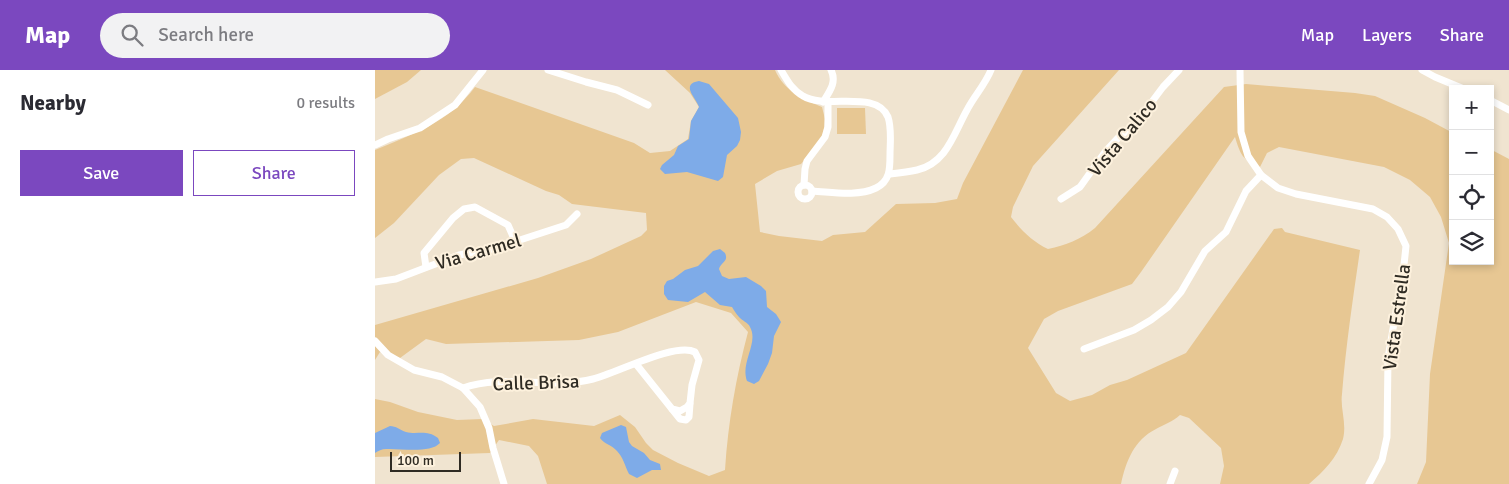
<!DOCTYPE html>
<meta charset="utf-8">
<style>
:root{--surface:#fff;--page:#f2f2f3;--text:#2b2b33;--muted:#7c7c81;--line:#e1e1e2;--accent:#7b48bf}
body{margin:0;font-family:Signika,sans-serif;background:var(--page);color:var(--text)}
.controls{position:absolute;right:15px;top:15px;display:grid;overflow:hidden;border-radius:0px;box-shadow:0 2px 8px #0003}
.controls button{width:45px;height:45px;display:grid;place-items:center;padding:0;border:0;border-bottom:1px solid var(--line);background:var(--surface);color:var(--text);font:25px sans-serif}
.scale{position:absolute;left:15px;bottom:12px;width:71px;box-sizing:border-box;padding-left:5px;border:2px solid #2f2b23;border-top:0;font-size:14px;line-height:18px;white-space:nowrap;color:#2f2b23;-webkit-text-stroke:4px #fdf1dd;paint-order:stroke}
.list{margin:0;padding:0;list-style:none}
h2{display:flex;justify-content:space-between;align-items:center;height:65px;margin:0;padding:0 20px;font-size:21px}
h2 small{font-size:16px;font-weight:400;color:var(--muted)}
.actions{display:flex;gap:10px;padding:15px 20px}
.actions a{flex:1;padding:11px 0;border:1px solid var(--accent);border-radius:0px;text-align:center;font-size:18px;color:var(--accent)}
.actions .main{background:var(--accent);color:#fff}
.icon{flex:none;width:28px;height:28px;fill:none;stroke:currentColor;stroke-width:2;stroke-linecap:round;stroke-linejoin:round}
.map{position:relative;flex:none;width:1134px;height:414px;overflow:hidden}
header{display:flex;align-items:center;gap:30px;box-sizing:border-box;height:70px;padding:0 25px;background:var(--accent);color:#fff}
header strong{font-size:24px}
nav{display:flex;gap:28px;margin-inline-start:auto;font-size:18px}
.search{width:350px;height:45px;background:var(--page);display:flex;align-items:center;gap:12px;box-sizing:border-box;padding:0 18px;border-radius:28px;color:var(--muted);font-size:19px}
main{display:flex}
aside{flex:1;background:var(--surface)}
.map>svg:first-child{display:block}
.green{fill:#e7c793}
.water{fill:#7eabe8}
.lines{fill:none;stroke-linecap:round;stroke-linejoin:round}
.minor{stroke:#fff;stroke-width:7}
.labels{text-anchor:middle;stroke-width:4;stroke-linejoin:round;paint-order:stroke}
.street-label{font-size:19px;fill:#2f2b23;stroke:#fdf1dd}
</style>
<header>
<strong>Map</strong>
<div class="search"><svg class="icon" aria-label="search" viewBox="0 0 24 24"><circle cx="10" cy="10" r="6"/><path d="M15 15l6 6"/></svg>Search here</div>
<nav><a>Map</a><a>Layers</a><a>Share</a></nav>
</header>
<main>
<aside>
<h2>Nearby<small>0 results</small></h2>
<ul class="list">
</ul>
<div class="actions"><a class="main">Save</a><a>Share</a></div>
</aside>
<div class="map">
<svg width="1134" height="414" viewBox="0 0 1134 414">
<rect width="100%" height="100%" fill="#f0e4d0"/>
<!-- green -->
<g class="green">
<path d="M0 0H46L32 12 0 29Z"/>
<path d="M290 0H400C409 21 428 29 447 37L450 49 448 66 426 94 402 101 380 114 385 162 404 166 447 171 458 165 490 162 521 134 560 133 582 129 588 113 648 0H744L658 96 638 137 636 147C646 160 658 172 673 179 691 175 705 170 720 158L849 17 871 14 980 23 1000 26 1050 48 1078 63V191H1115V79L1134 89V414H1042L1051 392 1055 304 1074 173 1066 147 1055 127 1035 110 1009 97 904 77 892 83 885 97C867 89 866 86 860 67L766 202 757 214 683 241 669 249 653 278 681 323 695 331 717 325 735 315 752 310 811 283 899 159 907 158 910 162 985 180C978 228 971 275 967 324 965 339 972 353 968 369 962 388 949 401 934 414H845L849 396 846 378 814 348 805 345C797 352 790 354 781 359 759 370 751 391 746 414H172L163 386 154 376 124 370 115 383 0 387V329L15 332 43 342 82 350 107 349 119 356 158 349 219 356 245 345 260 357 271 373 278 380 303 393 334 406 350 400C353 353 361 307 373 262L356 243 321 232 243 262 204 270 71 274 51 269 25 288 5 282 0 290V255L163 208 216 189 266 166 272 160 271 143 197 134 184 125 171 121 99 88 86 89 64 105 19 153 0 168V80C40 63 73 53 100 17L259 73 275 83 295 81 313 69 316 51 324 37 315 23Z"/>
<path d="M462 38H490L491 64H462Z"/>
</g>
<!-- water -->
<g class="water">
<path d="M324 11 334 14 363 48 366 62 365 70 362 76 352 85 348 107 343 111 312 102 290 104 285 99 287 95 299 85 303 76 314 69 316 51 324 37C321 28 305 14 324 11Z"/>
<path d="M345 179 350 183C354 192 346 192 344 199L347 206 354 209 371 207 386 216 391 221 392 237 401 244 406 252 399 266 397 283 393 294 384 311 379 314 372 311C365 292 384 273 375 257 373 252 367 251 364 247 361 244 359 240 357 237L345 235 330 222 313 232 293 230 289 224V216L292 211 298 209 310 200 323 196 338 181Z"/>
<path d="M246 355 251 357 254 372 257 376 269 383 275 390 285 394 286 400H277L262 408 254 404C250 396 248 387 242 381 237 375 229 374 225 368L227 363Z"/>
<path d="M15 356C21 356 25 360 31 362 43 365 51 359 63 368L65 373C55 384 24 378 11 379 7 379 3 381 0 383V363Z"/>
</g>
<g class="lines">
<!-- minor -->
<g class="minor">
<path d="M173 0 211 12 242 20 273 35"/>
<path d="M406 0C412 10 417 20 428 26 451 40 501 19 513 47 517 59 515 73 515 85 515 99 515 111 501 118 482 127 457 122 437 121"/>
<path d="M865 0 866 62 873 86 886 105 903 118 921 124 998 139 1012 147 1023 159 1031 176 1029 195 1013 288 1012 367 1007 390 994 414"/>
<path d="M1047 0 1060 7 1089 19"/>
<path d="M1115 30 1134 40"/>
<path d="M448 32C455 21 462 12 456 0"/>
<path d="M0 75 13 69 45 58 80 35 108 0"/>
<path d="M515 104C524 103 533 102 542 100 572 93 579 63 592 40 599 26 610 15 616 0"/>
<circle cx="430" cy="122" r="7"/>
<path d="M429 115 430 99 432 91 450 67 453 57V33"/>
<path d="M686 129 705 117 730 82 743 68 761 53 788 17 804 0"/>
<path d="M51 197 49 183 78 148 89 139 100 137 133 155 140 171"/>
<path d="M0 212 21 209 84 185 117 179 191 155 202 144"/>
<path d="M0 271 13 285 39 300 67 307 88 318 105 337 114 358 118 378 129 414"/>
<path d="M709 279 759 260 776 250 793 237 806 222 830 181 851 162 871 121 886 105"/>
<path d="M88 318C129 303 176 320 218 309 242 303 300 272 320 282L324 290 317 315 315 333 312 337 305 341 297 339 261 294"/>
<path d="M297 339 305 349 311 350 314 347 315 334"/>
<path d="M795 414 800 401"/>
</g>
</g>
<g class="labels">
<!-- street labels -->
<g class="street-label">
<text transform="translate(747 67) rotate(-50)" y="7">Vista Calico</text>
<text transform="translate(103 181) rotate(-16)" y="7">Via Carmel</text>
<text transform="translate(1021 247) rotate(-82)" y="7">Vista Estrella</text>
<text transform="translate(161 312) rotate(-2)" y="7">Calle Brisa</text>
</g>
</g>
</svg>
<div class="controls">
<button>+</button>
<button>−</button>
<button><svg class="icon" aria-label="locate" viewBox="0 0 24 24"><circle cx="12" cy="12" r="6"/><path d="M12 2v4M12 18v4M2 12h4M18 12h4"/></svg></button>
<button><svg class="icon" aria-label="layers" viewBox="0 0 24 24"><path d="M12 4l9 5-9 5-9-5zM3 14l9 5 9-5"/></svg></button>
</div>
<div class="scale">100 m</div>
</div>
</main>
